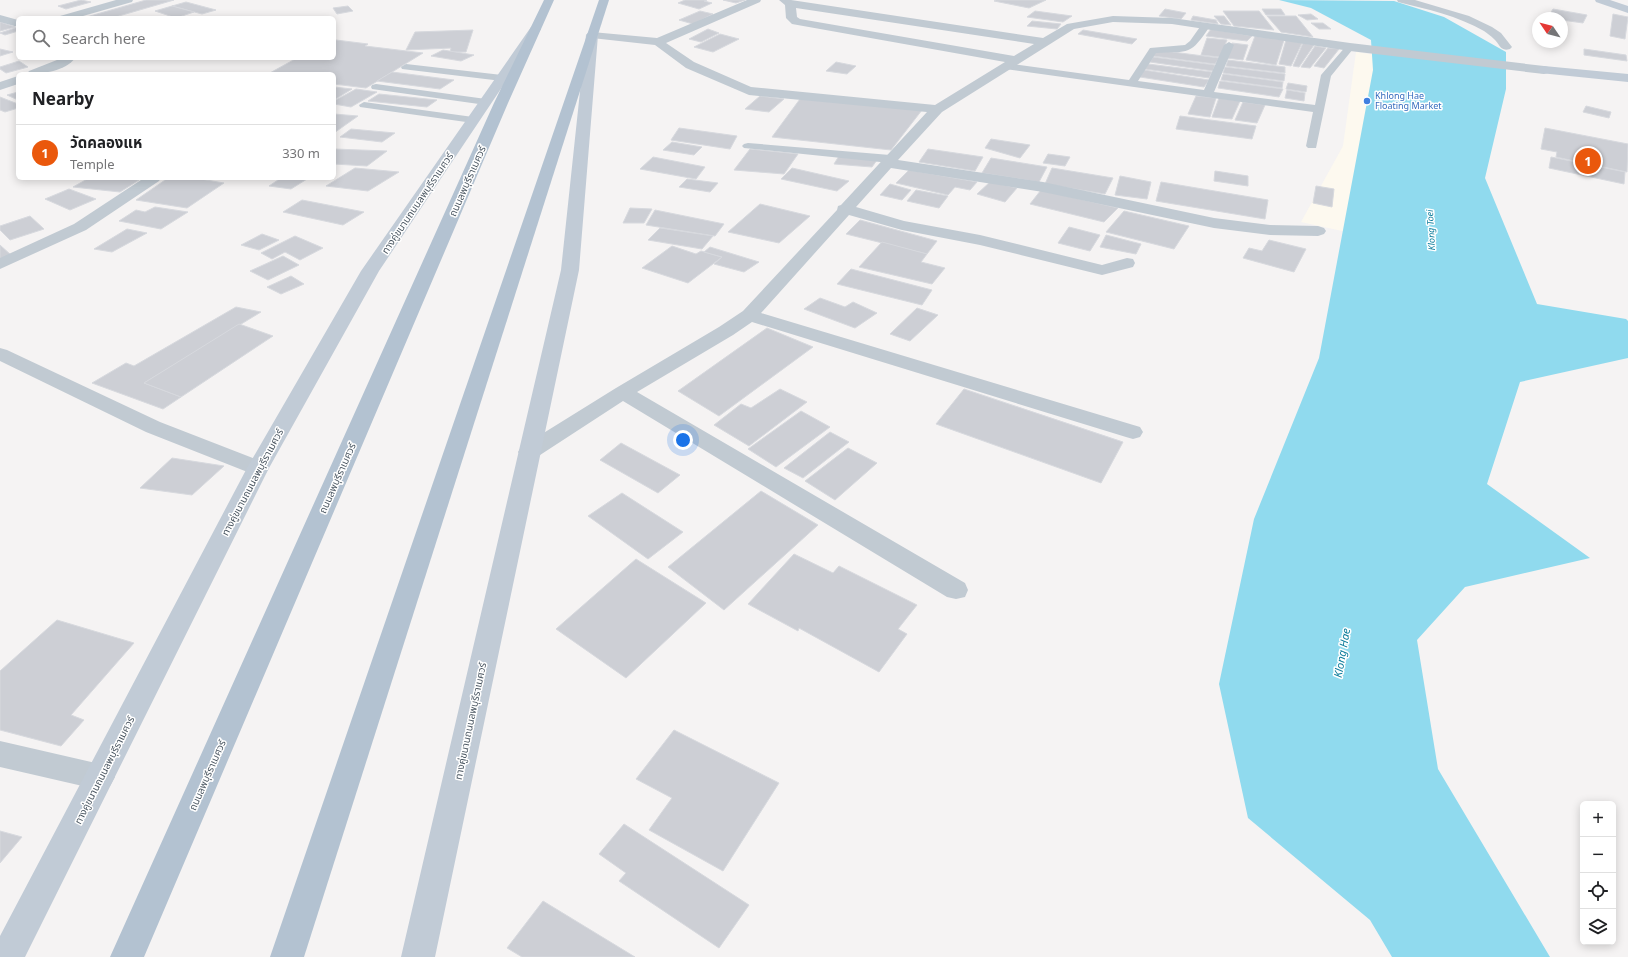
<!DOCTYPE html>
<meta charset="utf-8">
<style>
:root{--surface:#fff;--page:#f2f2f2;--text:#202124;--muted:#757577;--line:#e0e0e0;--accent:#ea580c}
body{margin:0;font-family:"Noto Sans","Noto Sans Thai",sans-serif;background:var(--page);color:var(--text)}
.controls{position:absolute;right:12px;bottom:12px;display:grid;overflow:hidden;border-radius:6px;box-shadow:0 2px 10px #0003}
.controls button{width:36px;height:36px;display:grid;place-items:center;padding:0;border:0;border-bottom:1px solid var(--line);background:var(--surface);color:var(--text);font:20px sans-serif}
.compass{position:absolute;left:1532px;top:12px;width:36px;height:36px;border-radius:50%;background:var(--surface);box-shadow:0 2px 10px #0003;rotate:305deg}
.you{position:absolute;left:683px;top:440px;width:14px;height:14px;margin:-10px;border:3px solid #fff;border-radius:50%;background:#1a73e8;box-shadow:0 0 0 6px #1a73e833}
.badge{display:grid;place-items:center;width:26px;height:26px;border-radius:50%;background:var(--accent);color:#fff;font-size:13px;font-weight:700}
.pin{position:absolute;translate:-50% -50%;border:2px solid #fff;box-shadow:0 1px 4px #0006}
.list{margin:0;padding:0;list-style:none}
h2{display:flex;justify-content:space-between;align-items:center;height:52px;margin:0;padding:0 16px;font-size:17px}
h2 small{font-size:13px;font-weight:400;color:var(--muted)}
.list li{display:grid;grid-template-columns:26px 1fr auto;gap:12px;align-items:center;box-sizing:border-box;height:56px;padding:0 16px;border-top:1px solid var(--line)}
.list b{display:block;font-size:15px;white-space:nowrap}
.list p{margin:0;font-size:13px;white-space:nowrap;color:var(--muted)}
.list em{font-size:13px;font-style:normal;color:var(--muted)}
.icon{flex:none;width:22px;height:22px;fill:none;stroke:currentColor;stroke-width:2;stroke-linecap:round;stroke-linejoin:round}
.map{position:relative;flex:none;width:1628px;height:957px;overflow:hidden}
.search{position:absolute;background:var(--surface);box-shadow:0 2px 10px #0003;left:16px;top:16px;width:320px;height:44px;display:flex;align-items:center;gap:10px;box-sizing:border-box;padding:0 14px;border-radius:6px;color:var(--muted);font-size:15px}
.panel{position:absolute;background:var(--surface);box-shadow:0 2px 10px #0003;left:16px;top:72px;width:320px;height:108px;border-radius:6px}
.map>svg:first-child{display:block}
.commercial{fill:#fdf9ef}
.water{fill:#90daee}
.building{fill:#cdcfd5;stroke:#d7d9de}
.lines{fill:none;stroke-linecap:round;stroke-linejoin:round}
.lane{fill:#c1cad2;fill-rule:evenodd}
.street{fill:#c1cad2;fill-rule:evenodd}
.secondary{fill:#c1cbd6;fill-rule:evenodd}
.primary{fill:#b3c2d1;fill-rule:evenodd}
.shop-dot{fill:#3f7fe0;stroke:#fff;stroke-width:1.5}
.labels{text-anchor:middle;stroke-width:3;stroke-linejoin:round;paint-order:stroke}
.far-shop-label{font-size:9px;fill:#366cbe;stroke:#fff;text-anchor:start}
.far-water-label{font-size:9px;font-style:italic;fill:#0c7c9b;stroke:#fff}
.street-label{font-size:10px;fill:#4a5661;stroke:#fff}
.water-label{font-size:11px;font-style:italic;fill:#0c7c9b;stroke:#fff}
</style>
<div class="map">
<svg width="1628" height="957" viewBox="0 0 1628 957">
<rect width="100%" height="100%" fill="#f5f3f3"/>
<!-- commercial -->
<path class="commercial" d="M1356 52 1388 57 1356 234 1301 222 1343 146Z"/>
<!-- water -->
<path class="water" d="M1279 0 1394 1 1444 17 1506 52V89L1485 178 1537 304 1626 319 1628 321V358L1520 382 1487 484 1590 558 1465 587 1417 640 1438 769 1550 957H1392L1370 920 1248 818 1219 684 1254 519 1319 358 1373 70 1371 40 1311 8Z"/>
<!-- building -->
<g class="building">
<path d="M81 0 91 2 66 9 58 6Z"/>
<path d="M146 0H174L112 18H83Z"/>
<path d="M685 0H707L704 1 712 3 699 9 678 3Z"/>
<path d="M723 0H745L736 3Z"/>
<path d="M996 0H1046L1029 8 994 1Z"/>
<path d="M186 2 216 10 202 14 172 6Z"/>
<path d="M172 6 194 12 176 18 155 11Z"/>
<path d="M348 6 353 11 337 14 333 8Z"/>
<path d="M1165 9 1186 13 1181 19 1159 16Z"/>
<path d="M1262 9H1281L1285 15H1266Z"/>
<path d="M1553 9 1587 15 1583 23 1562 20V18L1548 17Z"/>
<path d="M700 11 713 14 693 24 679 20Z"/>
<path d="M1035 11 1072 16 1063 22 1027 17Z"/>
<path d="M1223 11H1259L1274 30 1234 26Z"/>
<path d="M1311 14 1318 19 1307 20 1298 15Z"/>
<path d="M1613 14 1628 17 1625 39 1610 36Z"/>
<path d="M1193 16 1216 20 1218 24 1191 20Z"/>
<path d="M1214 16H1224L1231 25 1221 24Z"/>
<path d="M1267 16H1296L1313 37 1281 32Z"/>
<path d="M1032 21 1061 24 1057 29 1027 26Z"/>
<path d="M0 22 15 27 0 31Z"/>
<path d="M1311 23H1323L1331 29H1319Z"/>
<path d="M18 27V31L5 35 0 33Z"/>
<path d="M708 29 719 33 701 42 689 39Z"/>
<path d="M1211 29 1252 36 1247 41 1206 36Z"/>
<path d="M473 30 466 52H450L451 48 406 50 415 32Z"/>
<path d="M1083 30 1137 39 1132 44 1078 34Z"/>
<path d="M720 34 739 39 713 52 694 47Z"/>
<path d="M1255 36 1284 40 1276 65 1246 60Z"/>
<path d="M1207 38 1227 40 1220 57 1201 55Z"/>
<path d="M336 40 368 44 365 46 423 53 366 88 334 84V74H268L297 58H334V41Z"/>
<path d="M1286 40 1302 43 1291 66 1279 64Z"/>
<path d="M1232 43 1248 45 1243 60 1226 58Z"/>
<path d="M1303 43 1314 45 1299 67 1293 66Z"/>
<path d="M1315 46 1326 48 1310 68 1301 67Z"/>
<path d="M1328 48 1339 49 1324 68 1314 66Z"/>
<path d="M0 49 13 52 0 56Z"/>
<path d="M1584 49 1626 55 1627 61 1584 55Z"/>
<path d="M443 50 474 55 461 61 431 56Z"/>
<path d="M1157 50 1219 58 1215 64 1153 56Z"/>
<path d="M1153 57 1215 65 1213 71 1150 62Z"/>
<path d="M1228 60 1285 67V73L1226 66Z"/>
<path d="M19 61 28 67 6 73 0 69V67Z"/>
<path d="M836 62 856 66 847 74 826 71Z"/>
<path d="M1148 64 1212 72 1209 78 1145 69Z"/>
<path d="M1225 67 1285 74 1284 81 1223 73Z"/>
<path d="M1144 70 1209 80 1204 87 1140 77Z"/>
<path d="M392 72 454 80 440 89 377 81Z"/>
<path d="M1223 74 1283 82 1282 88 1221 80Z"/>
<path d="M1220 81 1283 89 1279 97 1218 88Z"/>
<path d="M1288 83 1307 86 1306 92 1286 89Z"/>
<path d="M334 87 352 89 334 100Z"/>
<path d="M356 89 377 92 351 107 334 104V101Z"/>
<path d="M1287 90 1305 93 1304 101 1285 98Z"/>
<path d="M18 92V100L7 95Z"/>
<path d="M379 94 437 100 427 107 368 101Z"/>
<path d="M760 96 784 99 769 112 745 109Z"/>
<path d="M1196 96 1216 98 1210 117 1188 114Z"/>
<path d="M0 97 18 104V108L5 112 0 110Z"/>
<path d="M1219 98 1240 101 1232 119 1212 117Z"/>
<path d="M800 99 922 110 891 150 772 137Z"/>
<path d="M1243 102 1265 105 1257 123 1235 120Z"/>
<path d="M1586 106 1611 112 1609 118 1583 112Z"/>
<path d="M334 114 358 116 334 133Z"/>
<path d="M1180 116 1256 126 1252 139 1176 129Z"/>
<path d="M679 128 737 136 730 149 671 140Z"/>
<path d="M1545 128 1628 144 1627 172 1556 157 1557 152 1541 149Z"/>
<path d="M351 129 395 133 382 142 340 137Z"/>
<path d="M991 139 1030 145 1020 158 985 148Z"/>
<path d="M672 142 702 147 694 155 663 150Z"/>
<path d="M334 149 387 151 367 166 334 164Z"/>
<path d="M750 149 798 154 784 174 734 170Z"/>
<path d="M928 149 983 157 975 171 919 162Z"/>
<path d="M1048 154 1070 157 1065 166 1043 163Z"/>
<path d="M839 156 877 160 872 167 834 164Z"/>
<path d="M653 157 705 167 696 179 640 169Z"/>
<path d="M1551 157 1625 172 1624 184 1549 168Z"/>
<path d="M991 158 1047 167 1039 182 982 173Z"/>
<path d="M355 168 399 172 368 191 326 186Z"/>
<path d="M792 168 849 181 837 191 781 179Z"/>
<path d="M1052 168 1113 178 1105 194 1045 184Z"/>
<path d="M909 170 977 182 970 190 955 187 948 195 896 183Z"/>
<path d="M1215 171 1248 176V186L1214 181Z"/>
<path d="M1120 176 1151 182 1147 199 1115 195Z"/>
<path d="M89 178H117L139 180 120 192 73 187Z"/>
<path d="M168 178H194L224 183 187 208 136 200Z"/>
<path d="M281 178H301L307 179 291 189 269 186Z"/>
<path d="M687 179 718 183 710 192 679 187Z"/>
<path d="M990 182 1017 188 1005 202 977 194Z"/>
<path d="M1161 182 1268 200 1265 219 1156 201Z"/>
<path d="M890 184 911 190 902 200 880 195Z"/>
<path d="M1316 186 1334 189 1332 207 1313 203Z"/>
<path d="M69 189 96 199 70 210 45 199Z"/>
<path d="M916 190 948 196 939 208 907 201Z"/>
<path d="M1041 190 1118 208 1104 222 1030 204Z"/>
<path d="M302 200 364 212 343 225 283 212Z"/>
<path d="M760 204 810 216 779 243 728 232Z"/>
<path d="M155 207 188 212 161 229 119 221 136 210 145 212Z"/>
<path d="M630 208 652 209 644 223H623Z"/>
<path d="M655 210 724 224 715 236 646 225Z"/>
<path d="M1124 211 1189 226 1174 249 1106 232Z"/>
<path d="M30 216 44 229 10 240 0 230V226Z"/>
<path d="M860 220 937 241 927 254 846 234Z"/>
<path d="M1069 227 1100 235 1090 251 1058 243Z"/>
<path d="M660 228 713 236 702 249 648 240Z"/>
<path d="M127 229 147 233 112 252 94 249Z"/>
<path d="M262 234 279 240 259 250 241 245Z"/>
<path d="M1106 235 1141 244 1136 254 1100 247Z"/>
<path d="M295 236 323 248 300 260 285 252 272 259 261 253Z"/>
<path d="M1269 240 1306 249 1294 272 1243 258 1249 248 1262 251Z"/>
<path d="M882 242 927 254 921 262 945 268 932 284 859 267Z"/>
<path d="M0 245 11 255 0 259Z"/>
<path d="M672 246 696 254 701 251 722 257 688 283 642 268Z"/>
<path d="M710 247 759 262 744 272 714 264 722 257 704 252Z"/>
<path d="M283 256 299 265 268 280 250 271Z"/>
<path d="M851 269 932 290 922 305 837 284Z"/>
<path d="M291 276 304 284 281 294 267 287Z"/>
<path d="M820 298 845 307 853 302 877 313 855 328 804 309Z"/>
<path d="M236 307 261 312 144 383 181 397 163 409 92 383 126 363 134 366Z"/>
<path d="M917 308 938 315 910 341 890 334Z"/>
<path d="M239 324 273 336 181 397 144 383Z"/>
<path d="M767 328 813 347 719 416 678 391Z"/>
<path d="M780 389 807 402 749 446 714 425 741 404 751 408Z"/>
<path d="M964 389 1123 442 1101 483 936 424Z"/>
<path d="M801 411 830 427 776 467 748 449Z"/>
<path d="M830 432 849 442 803 478 784 468Z"/>
<path d="M621 443 680 475 658 493 600 460Z"/>
<path d="M848 448 877 463 835 500 805 481Z"/>
<path d="M172 458 224 466 192 495 140 488Z"/>
<path d="M761 491 818 525 724 610 668 567Z"/>
<path d="M622 493 683 532 648 559 588 516Z"/>
<path d="M794 554 833 573 839 566 917 605 898 629 907 634 879 672 799 628 798 631 748 604Z"/>
<path d="M636 559 706 603 626 678 556 629Z"/>
<path d="M57 620 134 643 71 715 84 720 61 746 0 730V671Z"/>
<path d="M674 730 779 783 723 871 649 830 672 798 636 779Z"/>
<path d="M624 824 749 905 719 948 619 881 626 873 599 854Z"/>
<path d="M0 831 22 837 0 863Z"/>
<path d="M543 901 635 957H522L507 948Z"/>
</g>
<g class="lines">
<!-- lane -->
<g class="lane">
<path d="M1205 23 1210 26C1190 56 1190 51 1156 53L1138 81 1204 90 1224 45 1229 42 1234 45 1214 92 1315 105 1321 75 1347 45H1353L1355 47 1353 49 1331 76 1316 148H1308L1306 146 1313 112 1005 69 1000 66 1005 63 1129 80 1150 48 1185 45 1190 41 1202 24Z"/>
<path d="M406 64 502 75 507 78 502 81 402 69 401 67Z"/>
<path d="M376 84 486 99 491 102 486 105 372 89 371 87 372 85Z"/>
<path d="M364 102 473 117 478 120 473 123 360 107 359 105Z"/>
<path d="M748 143 890 155 894 157 896 159 894 161 890 163 744 148 742 146 744 144Z"/>
</g>
<!-- street -->
<g class="street">
<path d="M116 0H133L132 2 76 18H58L60 16Z"/>
<path d="M747 0H761L760 2 666 43 694 62 751 87 935 105 1005 62 792 24 786 18 785 5 779 0H791L1043 38 1067 24 1113 16 1172 18 1350 43 1544 66 1548 67 1550 70 1548 73 1544 74 1350 51 1172 24 1113 22 1074 29 942 112 898 160 1043 182 1214 218 1270 225 1318 226 1324 228 1326 231 1324 234 1318 236 1270 235 1214 228 1043 192 891 168 856 207 904 221 980 235 1102 265 1127 258 1133 259 1135 263 1133 267 1102 275 980 245 902 230 849 215 761 313 1140 427 1143 432 1140 437 1133 439 1126 437 752 322 733 335 637 392 965 583 968 590 965 597 956 599 947 597 623 401 537 457 529 459 521 457 518 452 521 447 616 388 719 327 743 311 837 210 838 206 841 205 927 112 749 95 686 68 655 45 592 38 588 37 586 35 588 33 592 32 657 38ZM796 8 1034 44 1014 56 800 19 797 17Z"/>
<path d="M1397 0H1415L1469 16 1492 27 1501 33 1512 47 1510 49C1500 52 1500 44 1494 39 1491 36 1487 33 1484 31 1458 16 1427 9 1398 2Z"/>
<path d="M0 15 18 20V27L0 22Z"/>
<path d="M62 58H75C66 71 42 74 27 74L29 71Z"/>
<path d="M18 76V84L0 90V82Z"/>
<path d="M144 178H161L159 181 86 230 0 269V258L74 224Z"/>
<path d="M0 348 7 350 160 422 266 463 269 468 266 473 258 475 250 473 146 432 0 361Z"/>
<path d="M0 741 100 764 110 768 115 777 110 786 100 790 0 767Z"/>
</g>
<!-- secondary -->
<g class="secondary">
<path d="M1595 0H1610L1628 6V13L1596 2Z"/>
<path d="M535 26 539 27 541 29 379 271 269 468 25 957H0V936L247 468 361 271 531 27Z"/>
<path d="M592 32 596 33 598 35 579 270 435 957H401L561 270 586 35 588 33Z"/>
<path d="M1544 66 1628 74V82L1540 73 1538 70 1540 67Z"/>
</g>
<!-- primary -->
<g class="primary">
<path d="M544 0H554L508 103 144 957H110L494 103Z"/>
<path d="M599 0H609L304 957H270Z"/>
</g>
</g>
<!-- markers -->
<circle class="shop-dot" cx="1367" cy="101" r="4"/>
<g class="labels">
<!-- far-shop labels -->
<g class="far-shop-label">
<text x="1375" y="99">Khlong Hae<tspan x="1375" dy="10">Floating Market</tspan></text>
</g>
<!-- far-water labels -->
<g class="far-water-label">
<text transform="translate(1431 230) rotate(-93)" y="3">Klong Toei</text>
</g>
<!-- street labels -->
<g class="street-label">
<text transform="translate(467 181) rotate(-66)" y="4">ถนนลพบุรีราเมศวร์</text>
<text transform="translate(417 203) rotate(-56)" y="4">ทางคู่ขนานถนนลพบุรีราเมศวร์</text>
<text transform="translate(337 478) rotate(-66)" y="4">ถนนลพบุรีราเมศวร์</text>
<text transform="translate(252 482) rotate(-62)" y="4">ทางคู่ขนานถนนลพบุรีราเมศวร์</text>
<text transform="translate(470 721) rotate(-78)" y="4">ทางคู่ขนานถนนลพบุรีราเมศวร์</text>
<text transform="translate(104 770) rotate(-63)" y="4">ทางคู่ขนานถนนลพบุรีราเมศวร์</text>
<text transform="translate(207 775) rotate(-66)" y="4">ถนนลพบุรีราเมศวร์</text>
</g>
<!-- water labels -->
<g class="water-label">
<text transform="translate(1342 653) rotate(-80)" y="4">Klong Hae</text>
</g>
</g>
</svg>
<div class="controls">
<button>+</button>
<button>−</button>
<button><svg class="icon" aria-label="locate" viewBox="0 0 24 24"><circle cx="12" cy="12" r="6"/><path d="M12 2v4M12 18v4M2 12h4M18 12h4"/></svg></button>
<button><svg class="icon" aria-label="layers" viewBox="0 0 24 24"><path d="M12 4l9 5-9 5-9-5zM3 14l9 5 9-5"/></svg></button>
</div>
<svg class="compass" viewBox="-18 -18 36 36"><path d="M0-13l5 13h-10z" fill="#e53935"/><path d="M0 13l5-13h-10z" fill="#757577"/></svg>
<div class="you"></div>
<div class="pin badge" style="left:1588px;top:161px">1</div>
<div class="search"><svg class="icon" aria-label="search" viewBox="0 0 24 24"><circle cx="10" cy="10" r="6"/><path d="M15 15l6 6"/></svg>Search here</div>
<section class="panel">
<h2>Nearby<small></small></h2>
<ul class="list">
<li><span class="badge">1</span><div><b>วัดคลองแห</b><p>Temple</p></div><em>330 m</em></li>
</ul>
</section>
</div>
